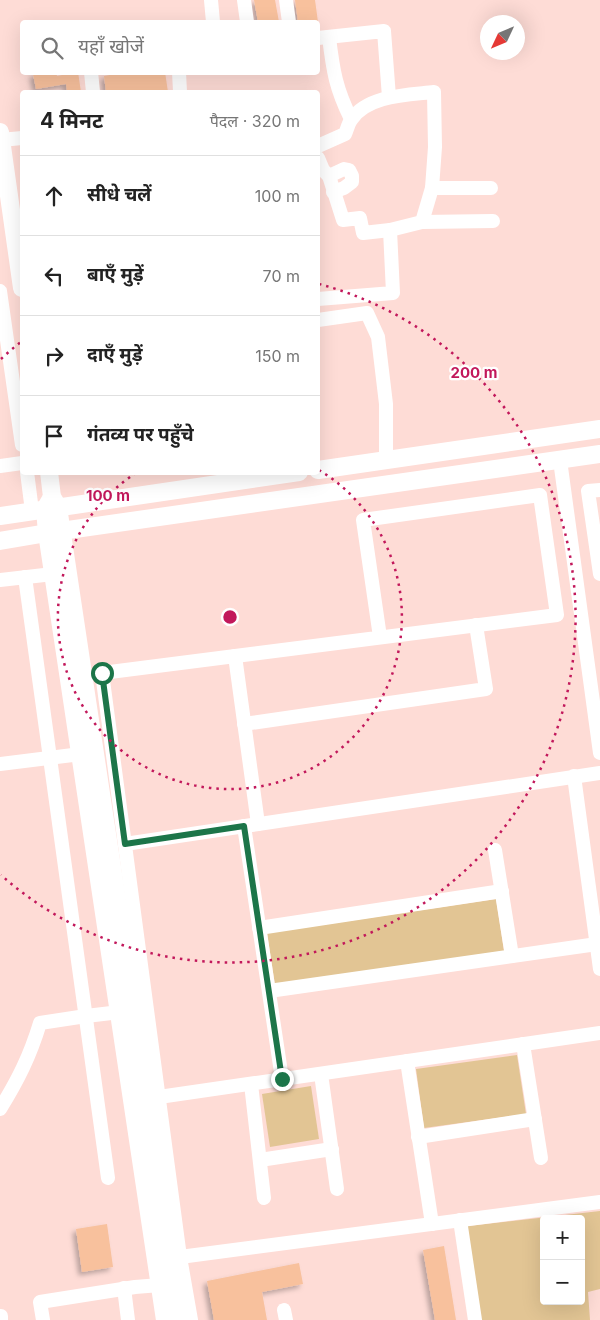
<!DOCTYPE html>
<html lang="hi">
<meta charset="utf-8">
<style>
:root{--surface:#fff;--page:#f6f6f6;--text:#222;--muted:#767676;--line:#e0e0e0}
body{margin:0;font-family:Inter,"Noto Sans Devanagari",sans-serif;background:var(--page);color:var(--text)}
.controls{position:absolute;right:15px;bottom:15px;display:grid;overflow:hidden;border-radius:5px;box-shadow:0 5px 20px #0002}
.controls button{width:45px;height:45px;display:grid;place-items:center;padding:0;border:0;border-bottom:1px solid var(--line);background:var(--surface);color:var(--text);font:25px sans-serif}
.compass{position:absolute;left:480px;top:15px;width:45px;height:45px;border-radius:50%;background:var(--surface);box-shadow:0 5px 20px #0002;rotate:226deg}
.stop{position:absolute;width:15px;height:15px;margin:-11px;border:4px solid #1c7549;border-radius:50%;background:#fff}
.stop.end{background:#1c7549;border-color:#fff;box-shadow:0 1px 5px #0008}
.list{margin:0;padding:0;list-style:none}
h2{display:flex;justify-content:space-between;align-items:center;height:65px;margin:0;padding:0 20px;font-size:21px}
h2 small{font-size:16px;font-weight:400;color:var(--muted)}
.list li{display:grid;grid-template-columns:32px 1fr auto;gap:15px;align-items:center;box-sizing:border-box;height:80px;padding:0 20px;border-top:1px solid var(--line)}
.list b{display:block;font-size:19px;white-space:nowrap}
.list em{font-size:16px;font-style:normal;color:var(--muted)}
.icon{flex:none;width:28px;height:28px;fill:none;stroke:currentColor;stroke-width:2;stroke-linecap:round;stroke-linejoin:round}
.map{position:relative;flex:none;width:600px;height:1320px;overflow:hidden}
.search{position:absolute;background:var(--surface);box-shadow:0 5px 20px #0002;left:20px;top:20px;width:300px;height:55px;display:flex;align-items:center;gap:12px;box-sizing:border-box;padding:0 18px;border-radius:5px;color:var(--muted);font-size:19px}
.panel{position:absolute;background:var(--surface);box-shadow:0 5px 20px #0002;left:20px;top:90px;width:300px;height:385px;border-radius:5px}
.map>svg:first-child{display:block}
.green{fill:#e2c594;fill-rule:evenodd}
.building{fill:#f8c19d;filter:url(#shadow)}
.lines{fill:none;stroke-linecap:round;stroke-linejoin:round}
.minor{stroke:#fff;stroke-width:14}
.tertiary{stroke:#fff;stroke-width:18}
.route{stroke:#1c7549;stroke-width:6}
.ring{fill:none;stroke:#c2185b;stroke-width:2.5;stroke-dasharray:2.5 5}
.centre{fill:#c2185b;stroke:#fff;stroke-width:2.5}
.ring-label{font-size:15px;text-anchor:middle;font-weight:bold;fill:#c2185b;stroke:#fff;stroke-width:4.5;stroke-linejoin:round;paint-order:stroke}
</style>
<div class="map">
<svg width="600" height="1320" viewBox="0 0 600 1320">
<defs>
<filter id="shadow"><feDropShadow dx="-3.5" dy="3.5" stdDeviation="2.5" flood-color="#0004"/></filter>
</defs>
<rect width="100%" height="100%" fill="#fedcd6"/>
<!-- green -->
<g class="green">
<path d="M496 899 504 951 275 985 267 933Z"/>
<path d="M517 1055 526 1114 424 1128 416 1069Z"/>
<path d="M311 1086 319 1139 270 1147 262 1094Z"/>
<path d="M600 1211V1289L588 1292 590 1320H475L459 1227ZM544 1219H581V1301H544Z"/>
</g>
<!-- building -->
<g class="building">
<path d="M254 0H275L279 22H258Z"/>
<path d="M295 0H315L318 22H298Z"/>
<path d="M42 72H56L57 76 78 72 81 92H67L66 84 36 89 33 74Z"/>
<path d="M127 72H165L168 92H106L104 76Z"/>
<path d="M107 1224 113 1267 82 1272 76 1229Z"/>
<path d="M444 1246 456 1320H435L423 1250Z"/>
<path d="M299 1263 303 1284 262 1292 267 1320H214L207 1281Z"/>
</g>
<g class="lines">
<!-- minor -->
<g class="minor">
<path d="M211 0 213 22"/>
<path d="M244 0 247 22"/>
<path d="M286 0 289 22"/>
<path d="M329 37C333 71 336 89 351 119"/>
<path d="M318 38 384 31 389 97"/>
<path d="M91 72 93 92"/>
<path d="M179 72 180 92"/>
<path d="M1 140 22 138"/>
<path d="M318 146 345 134C347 130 348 124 351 120 367 95 408 95 434 92L435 147 432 188H491"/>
<path d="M318 158 323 170 329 176 343 220 360 218 363 233 390 230"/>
<path d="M329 176 344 169 349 170 352 176V182L344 188 333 192"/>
<path d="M422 222 493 221"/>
<path d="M0 291 22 445"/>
<path d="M318 299 393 293 390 230 422 222 432 188"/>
<path d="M318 320 367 313 378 337 386 404V460"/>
<path d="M560 460 600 753"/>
<path d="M0 466 22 463"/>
<path d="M27 472 32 511"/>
<path d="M600 490 588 491 600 574"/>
<path d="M25 577 108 1178"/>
<path d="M0 580 53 574"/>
<path d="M235 656 258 824"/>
<path d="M244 724 486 689 476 625"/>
<path d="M0 764 81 754"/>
<path d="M574 776 600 969"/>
<path d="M244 826 282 1079"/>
<path d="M125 844 600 773"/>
<path d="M495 850 512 956"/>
<path d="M259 928 502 891"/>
<path d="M269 991 597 944"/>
<path d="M523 1044 541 1158"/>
<path d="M407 1061 432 1224"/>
<path d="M321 1074 337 1189"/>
<path d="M251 1084 264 1198"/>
<path d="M159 1097 600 1033"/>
<path d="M0 1109C18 1080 30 1056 40 1023L86 1016 120 1012"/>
<path d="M418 1137 535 1119"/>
<path d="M260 1160 332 1149"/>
<path d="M460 1220 475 1320"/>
<path d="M180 1257 600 1202"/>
<path d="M124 1288 128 1320"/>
<path d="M284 1310 286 1320"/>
<path d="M1 1316V1320"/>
<path d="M43 1320 40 1302 135 1287 160 1285"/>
<path d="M191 1320 180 1257 102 673 557 615 540 495 363 520 380 637"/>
</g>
<!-- tertiary -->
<g class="tertiary">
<path d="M0 132 22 288"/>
<path d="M318 470 600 429"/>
<path d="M49 472 52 497 58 507 180 1320"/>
<path d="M52 497 45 509 47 533 165 1320"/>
<path d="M0 516 299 472"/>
<path d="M0 541 47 533 600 454"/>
</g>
</g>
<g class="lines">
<!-- route -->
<path class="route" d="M102 673 125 844 244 826 282 1079"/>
</g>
<!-- distance rings -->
<g class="ring">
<path d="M319 470A172 172 0 1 1 136 473"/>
<path d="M1 359A345 345 0 0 1 22 341M319 284A345 345 0 1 1 1 875"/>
</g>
<circle cx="230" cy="617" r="8" class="centre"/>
<g class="ring-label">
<text x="474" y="378">200 m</text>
<text x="108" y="501">100 m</text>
</g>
</svg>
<div class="controls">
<button>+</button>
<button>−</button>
</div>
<svg class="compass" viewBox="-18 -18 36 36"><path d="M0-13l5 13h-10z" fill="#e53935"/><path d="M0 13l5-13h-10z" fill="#767676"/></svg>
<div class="stop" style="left:102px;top:673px"></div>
<div class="stop end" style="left:282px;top:1079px"></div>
<div class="search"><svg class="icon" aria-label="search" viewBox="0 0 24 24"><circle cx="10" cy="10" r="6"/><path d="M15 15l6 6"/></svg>यहाँ खोजें</div>
<section class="panel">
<h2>4 मिनट<small>पैदल · 320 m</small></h2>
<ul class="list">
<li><svg class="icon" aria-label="ahead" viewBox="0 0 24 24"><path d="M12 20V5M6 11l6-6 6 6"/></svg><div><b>सीधे चलें</b></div><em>100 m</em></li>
<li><svg class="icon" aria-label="left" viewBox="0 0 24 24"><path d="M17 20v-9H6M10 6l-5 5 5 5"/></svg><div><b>बाएँ मुड़ें</b></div><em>70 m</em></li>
<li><svg class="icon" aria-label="right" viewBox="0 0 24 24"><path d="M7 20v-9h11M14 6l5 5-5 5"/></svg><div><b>दाएँ मुड़ें</b></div><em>150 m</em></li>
<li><svg class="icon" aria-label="arrive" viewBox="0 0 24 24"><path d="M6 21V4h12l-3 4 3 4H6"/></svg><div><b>गंतव्य पर पहुँचे</b></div></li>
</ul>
</section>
</div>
